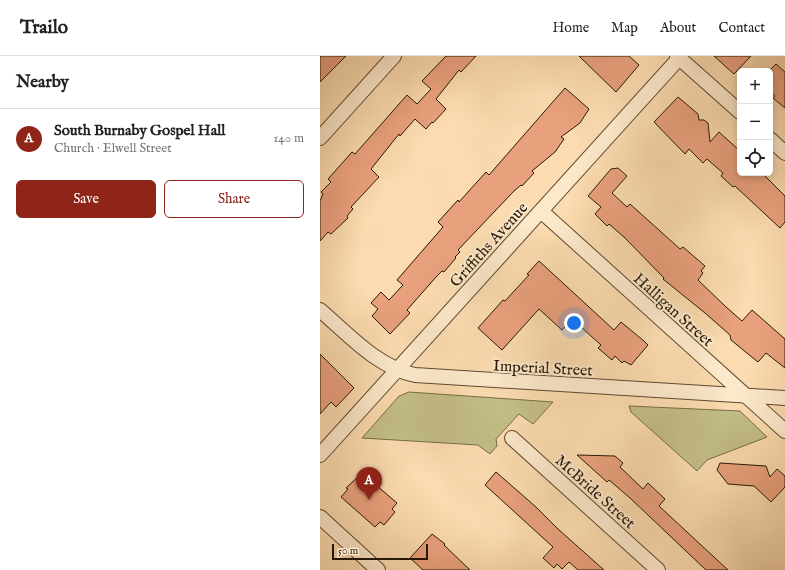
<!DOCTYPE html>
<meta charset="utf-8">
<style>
:root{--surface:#fff;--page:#f6f6f6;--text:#222;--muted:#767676;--line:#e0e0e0;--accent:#8f2418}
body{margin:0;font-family:"IM FELL English",serif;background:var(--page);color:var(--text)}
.controls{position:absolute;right:12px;top:12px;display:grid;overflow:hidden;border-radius:6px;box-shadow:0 2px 6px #0003}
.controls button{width:36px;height:36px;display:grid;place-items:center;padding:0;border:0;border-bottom:1px solid var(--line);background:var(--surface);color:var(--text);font:20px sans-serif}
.scale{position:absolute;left:12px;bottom:10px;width:96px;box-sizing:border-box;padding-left:4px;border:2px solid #281907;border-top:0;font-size:11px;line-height:14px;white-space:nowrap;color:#281907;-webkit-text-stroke:3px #fce8cb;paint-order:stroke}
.you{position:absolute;left:254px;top:267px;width:14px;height:14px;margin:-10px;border:3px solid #fff;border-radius:50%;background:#1a73e8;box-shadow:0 0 0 6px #1a73e833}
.badge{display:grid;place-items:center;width:26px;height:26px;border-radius:50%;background:var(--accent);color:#fff;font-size:13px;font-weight:700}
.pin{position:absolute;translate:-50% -33px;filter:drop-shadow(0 1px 2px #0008)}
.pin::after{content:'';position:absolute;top:21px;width:14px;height:12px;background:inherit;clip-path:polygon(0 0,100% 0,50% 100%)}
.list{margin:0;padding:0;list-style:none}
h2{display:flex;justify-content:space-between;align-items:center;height:52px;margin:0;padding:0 16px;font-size:17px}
h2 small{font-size:13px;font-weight:400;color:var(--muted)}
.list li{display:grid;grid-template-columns:26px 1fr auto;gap:12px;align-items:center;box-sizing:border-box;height:60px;padding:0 16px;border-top:1px solid var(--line)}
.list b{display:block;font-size:15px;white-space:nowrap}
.list p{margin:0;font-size:13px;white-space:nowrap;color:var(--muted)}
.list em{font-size:13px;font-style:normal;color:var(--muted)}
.actions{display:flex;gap:8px;padding:12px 16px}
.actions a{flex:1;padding:9px 0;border:1px solid var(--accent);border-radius:6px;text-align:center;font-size:14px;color:var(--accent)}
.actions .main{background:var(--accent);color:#fff}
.icon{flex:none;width:22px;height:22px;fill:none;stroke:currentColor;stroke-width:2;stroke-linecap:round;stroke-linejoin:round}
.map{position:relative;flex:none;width:465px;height:514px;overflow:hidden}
header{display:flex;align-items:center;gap:24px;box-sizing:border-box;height:56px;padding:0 20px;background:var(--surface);border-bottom:1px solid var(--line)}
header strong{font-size:19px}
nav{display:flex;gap:22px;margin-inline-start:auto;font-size:14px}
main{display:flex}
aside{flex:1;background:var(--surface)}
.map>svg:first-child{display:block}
.green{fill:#c3be87;stroke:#766c47}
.building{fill:#e9a17d;stroke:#281907}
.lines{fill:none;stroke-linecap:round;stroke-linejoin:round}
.minor-casing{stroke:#5d4a31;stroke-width:16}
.minor{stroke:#fce8cb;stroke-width:14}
.labels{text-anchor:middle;stroke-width:4;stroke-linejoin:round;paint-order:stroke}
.street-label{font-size:16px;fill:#281907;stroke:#fce8cb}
</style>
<header>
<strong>Trailo</strong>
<nav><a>Home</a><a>Map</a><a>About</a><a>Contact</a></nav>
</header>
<main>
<aside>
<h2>Nearby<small></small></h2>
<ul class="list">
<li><span class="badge">A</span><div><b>South Burnaby Gospel Hall</b><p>Church · Elwell Street</p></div><em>140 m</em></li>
</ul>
<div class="actions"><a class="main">Save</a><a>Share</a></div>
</aside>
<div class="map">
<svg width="465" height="514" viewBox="0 0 465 514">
<rect width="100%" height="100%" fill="#fbdbaf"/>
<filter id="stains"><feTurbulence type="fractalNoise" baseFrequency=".005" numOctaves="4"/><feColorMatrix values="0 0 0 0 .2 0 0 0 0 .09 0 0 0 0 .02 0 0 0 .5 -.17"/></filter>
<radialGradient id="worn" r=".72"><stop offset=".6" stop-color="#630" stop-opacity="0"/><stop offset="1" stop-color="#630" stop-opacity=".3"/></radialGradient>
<!-- green -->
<g class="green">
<path d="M89 336 233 346 213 368 199 358 176 383 177 390 170 398 158 389 42 382 79 340Z"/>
<path d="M309 350 420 355 447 381 387 404 377 415 311 356Z"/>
</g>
<!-- building -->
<g class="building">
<path d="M0 0H26L0 26Z"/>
<path d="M126 0H156L141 16 139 14 116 43 126 53 113 67 112 66 106 73 95 63 80 80 79 78 51 113 59 121 31 151 33 153 27 160 28 162 11 178 8 176 0 185V145L3 138 1 136 11 126 8 123 32 96 35 98 87 39 97 48 111 33 102 25Z"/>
<path d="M259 0H309L319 9 296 36Z"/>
<path d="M394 0H431L414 18Z"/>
<path d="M456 8 465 16V52L453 42 455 40 450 35V14Z"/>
<path d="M245 32 269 53 260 67 241 81 244 83 235 96 212 115 214 117 202 130 201 129 194 135 138 194 140 196 135 201 136 202 124 216 122 215 117 220 87 254 90 257 70 278 52 260 58 253 51 247 61 236 69 244 83 229 77 224 123 171 118 166 138 144 139 146 166 116 169 119Z"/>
<path d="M358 41 378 58 379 64H384L388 67 390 86 399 76 420 95V117H442L465 140V166L460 172 415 130 413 131 401 120 403 117 387 103 383 107 369 93 365 98 334 66Z"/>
<path d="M298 112 307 120 292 137 307 151 310 148 360 193 363 191 385 210 381 215 383 217 378 224 405 250 422 265 432 254 465 283V312L446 297 438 306 433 302 411 284 410 279 385 257 343 223 344 222 305 182 289 168 287 170 275 158 281 151 268 140 291 113Z"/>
<path d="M219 205 294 274 301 266 324 285 328 289 311 309 304 305 302 307 295 300 292 304 278 292 281 289 252 263 242 274 219 253 182 294 158 272 183 244 185 245 209 219 207 218Z"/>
<path d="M0 298 34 332 16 351 11 346 0 358Z"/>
<path d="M257 399 295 400 303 407 300 411 323 433 328 427 345 443 339 450 408 514H386L310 442 289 424 287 426Z"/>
<path d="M400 407 446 410 450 421 457 413 465 420V431L451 446 434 430 408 428 397 414Z"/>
<path d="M176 416 216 451 238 473 284 514H258L249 506 242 513 237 508 234 512 223 502 233 491 165 429Z"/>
<path d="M42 417 77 447 72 453 75 456 64 469 60 466 55 471 21 441 28 433 26 432Z"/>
<path d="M112 478 125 488 124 489 150 514H103L90 502Z"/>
</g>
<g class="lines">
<!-- minor casing -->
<g class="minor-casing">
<g id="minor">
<path d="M357 0 420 56"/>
<path d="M0 82 74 0"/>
<path d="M450 83 465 97"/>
<path d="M221 155 465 375"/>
<path d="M0 254C28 278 57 311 95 319L465 342"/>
<path d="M192 382 338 514"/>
<path d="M0 399 361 0"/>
<path d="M0 461 58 514"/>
</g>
</g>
<!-- minor -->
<use href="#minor" class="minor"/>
</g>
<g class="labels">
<!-- street labels -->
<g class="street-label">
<text transform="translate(168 188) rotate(-48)" y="6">Griffiths Avenue</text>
<text transform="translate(354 253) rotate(42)" y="6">Halligan Street</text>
<text transform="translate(223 311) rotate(3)" y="6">Imperial Street</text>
<text transform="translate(276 435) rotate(42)" y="6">McBride Street</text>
</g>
</g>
<rect width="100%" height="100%" filter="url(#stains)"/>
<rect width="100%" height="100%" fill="url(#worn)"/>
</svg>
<div class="controls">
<button>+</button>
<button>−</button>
<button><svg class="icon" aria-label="locate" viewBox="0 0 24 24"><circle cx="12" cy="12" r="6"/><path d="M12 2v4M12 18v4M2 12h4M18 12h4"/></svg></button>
</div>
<div class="scale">50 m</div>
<div class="you"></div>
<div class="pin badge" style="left:49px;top:444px">A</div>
</div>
</main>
